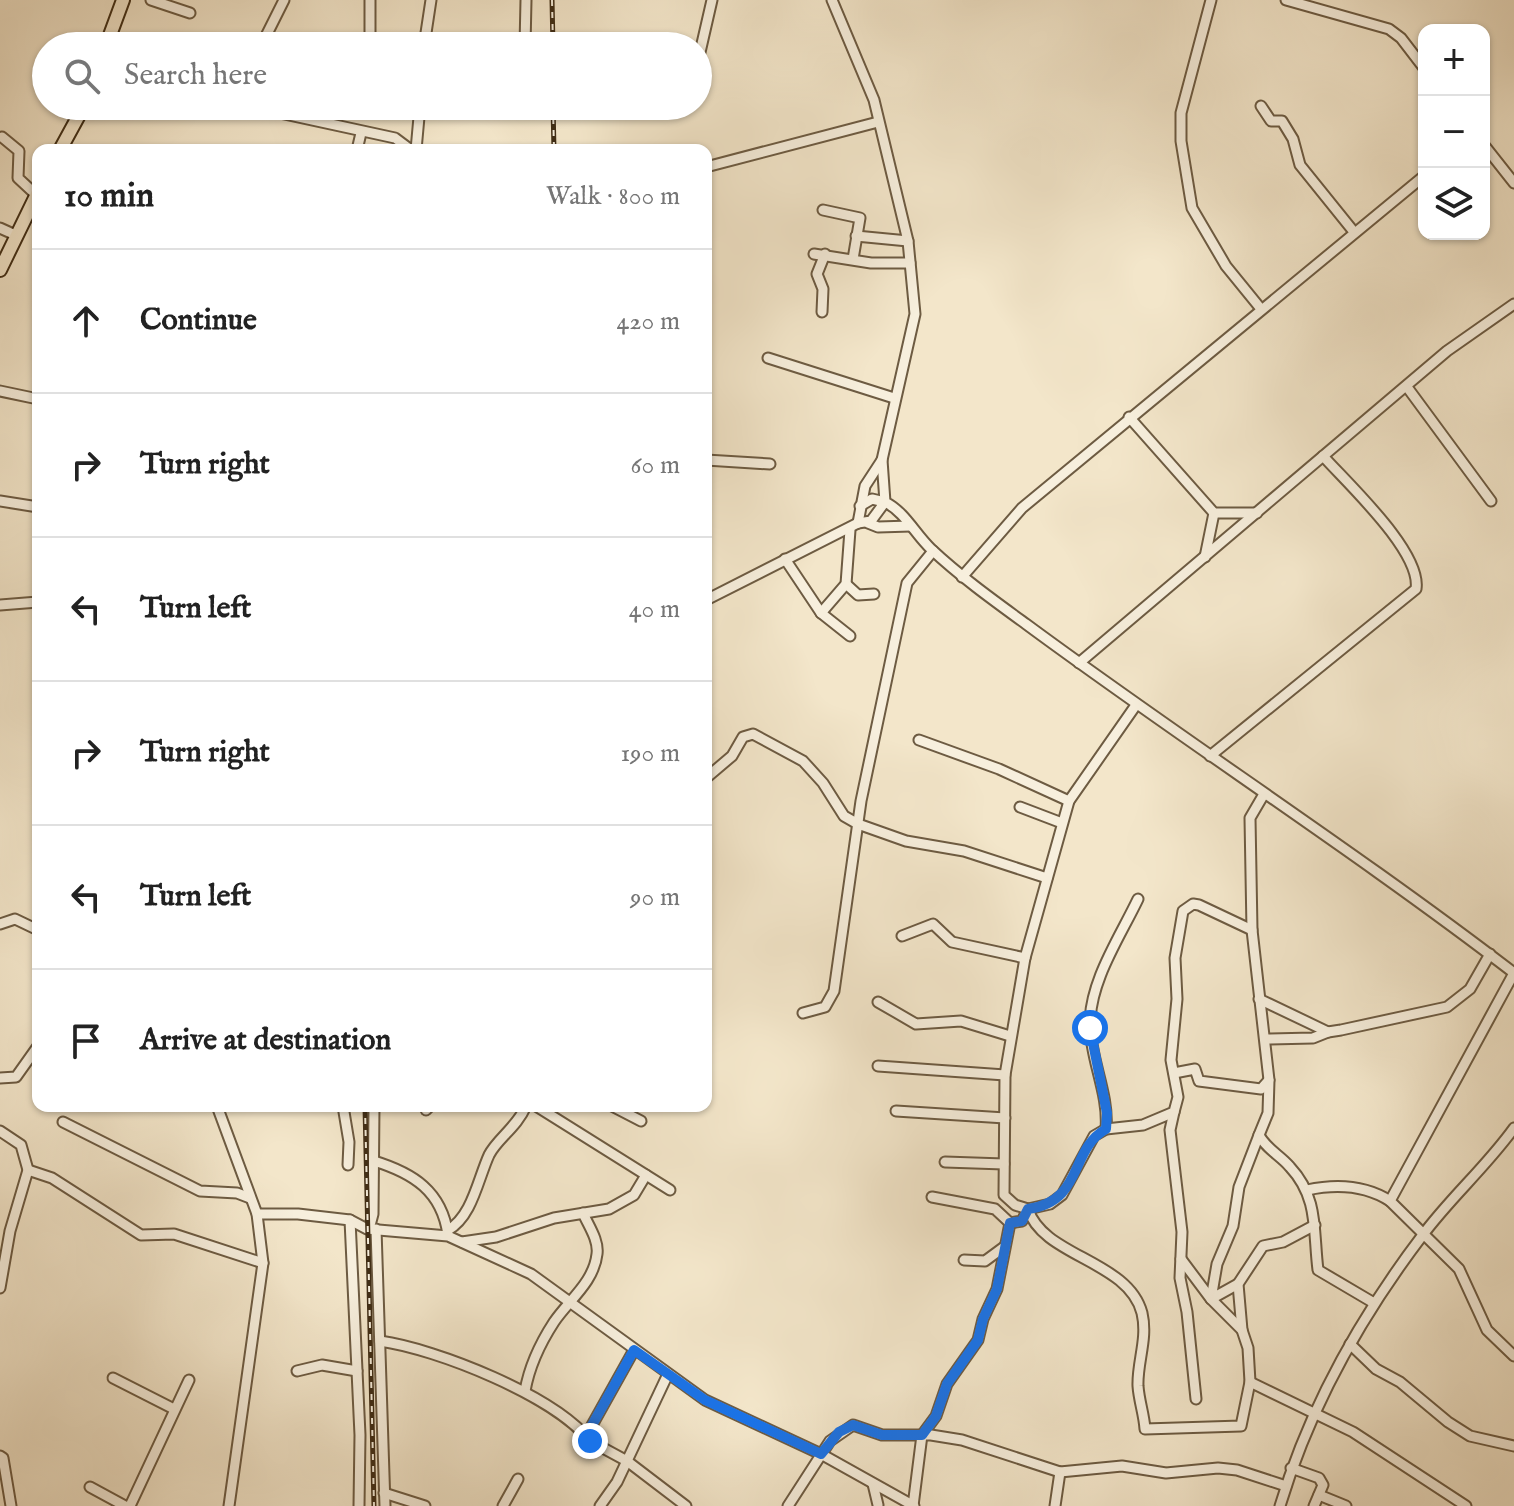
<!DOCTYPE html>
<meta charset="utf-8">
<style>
:root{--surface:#fff;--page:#f6f6f6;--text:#222;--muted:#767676;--line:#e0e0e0}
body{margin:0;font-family:"IM FELL English",serif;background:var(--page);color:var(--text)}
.controls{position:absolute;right:24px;top:24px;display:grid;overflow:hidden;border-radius:16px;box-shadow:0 2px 6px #0004}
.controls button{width:72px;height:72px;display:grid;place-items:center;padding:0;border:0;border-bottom:2px solid var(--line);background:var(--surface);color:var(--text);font:40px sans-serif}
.stop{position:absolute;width:24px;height:24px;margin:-18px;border:6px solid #1a73e8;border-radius:50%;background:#fff}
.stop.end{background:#1a73e8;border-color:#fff;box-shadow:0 2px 8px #0008}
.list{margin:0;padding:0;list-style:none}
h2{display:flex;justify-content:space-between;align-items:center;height:104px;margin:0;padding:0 32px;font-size:34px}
h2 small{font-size:26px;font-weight:400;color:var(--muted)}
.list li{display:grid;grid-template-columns:52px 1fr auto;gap:24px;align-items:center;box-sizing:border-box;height:144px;padding:0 32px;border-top:2px solid var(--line)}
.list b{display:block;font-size:30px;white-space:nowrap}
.list em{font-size:26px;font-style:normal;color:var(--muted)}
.icon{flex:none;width:44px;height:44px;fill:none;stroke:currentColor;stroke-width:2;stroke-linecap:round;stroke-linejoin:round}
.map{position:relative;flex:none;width:1514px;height:1506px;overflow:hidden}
.search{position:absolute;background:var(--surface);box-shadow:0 2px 6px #0004;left:32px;top:32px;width:680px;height:88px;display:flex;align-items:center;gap:20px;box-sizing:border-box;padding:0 28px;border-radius:44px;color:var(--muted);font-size:30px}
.panel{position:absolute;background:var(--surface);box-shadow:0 2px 6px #0004;left:32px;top:144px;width:680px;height:968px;border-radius:16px}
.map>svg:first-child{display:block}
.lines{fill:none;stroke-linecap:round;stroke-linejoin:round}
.minor-casing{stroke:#6d5b42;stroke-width:13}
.major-casing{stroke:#402d15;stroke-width:16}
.minor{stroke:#f7efdd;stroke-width:9}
.major{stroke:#f3e6ca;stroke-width:12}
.rail-casing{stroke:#402d15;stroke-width:5}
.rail{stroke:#f7efdd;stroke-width:2;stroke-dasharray:6;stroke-linecap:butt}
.route{stroke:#1a73e8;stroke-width:10}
</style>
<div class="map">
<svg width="1514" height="1506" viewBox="0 0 1514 1506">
<rect width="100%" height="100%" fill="#f3e6ca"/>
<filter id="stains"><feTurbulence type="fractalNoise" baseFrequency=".0025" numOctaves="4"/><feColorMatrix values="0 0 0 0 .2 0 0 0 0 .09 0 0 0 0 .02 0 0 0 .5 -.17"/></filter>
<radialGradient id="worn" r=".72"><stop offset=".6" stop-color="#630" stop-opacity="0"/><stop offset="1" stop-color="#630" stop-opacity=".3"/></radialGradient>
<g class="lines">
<!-- minor casing -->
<g class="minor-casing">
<g id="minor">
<path d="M151 0 190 13"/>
<path d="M370 0V46"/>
<path d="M832 0 874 100 908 241 915 314 882 460 885 502C905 512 915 534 931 549 961 577 993 600 1026 624 1187 743 1355 851 1514 973L1390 1201 1459 1269 1487 1330 1514 1356"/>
<path d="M1211 0 1181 113V141L1192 208 1226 266 1261 309"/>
<path d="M1286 0 1389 29 1401 38 1424 68"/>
<path d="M261 46 284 0"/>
<path d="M424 46 431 0"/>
<path d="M525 46 526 0"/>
<path d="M698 61 712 0"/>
<path d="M248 106 395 138 411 150"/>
<path d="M1261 106 1271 121H1282L1293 139 1300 165 1354 232"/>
<path d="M2 137 19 151 18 178 32 191"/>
<path d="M1484 145 1514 183"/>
<path d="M357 150 361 133"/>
<path d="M416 150 420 106"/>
<path d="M706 167 878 122"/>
<path d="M823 210 860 218 853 259"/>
<path d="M0 228 11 233"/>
<path d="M856 236 908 241"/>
<path d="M814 254 871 263H910"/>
<path d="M822 312 823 289 817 274 825 254"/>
<path d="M768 358 894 398"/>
<path d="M1407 387 1491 501"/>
<path d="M0 391 38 399"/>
<path d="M1129 417 1214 513H1257"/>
<path d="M706 460 770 464"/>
<path d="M0 501 38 507"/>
<path d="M858 523 865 486 882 460"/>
<path d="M858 523 871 521 885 502 872 499 860 506"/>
<path d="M868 523 878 527 911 526"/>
<path d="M1205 557 1214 513"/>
<path d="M785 559 821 613 850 636"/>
<path d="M962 577 1022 508 1424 176"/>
<path d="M846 584 858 595 874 594"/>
<path d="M706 600 858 523"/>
<path d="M0 605 38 602"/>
<path d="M821 613 846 584 850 530"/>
<path d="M1079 663 1447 351 1514 304"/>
<path d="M1136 705 1069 801 1025 958 1005 1075 1004 1195 1015 1205 1028 1209C1043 1257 1128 1260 1142 1313 1148 1339 1137 1362 1138 1386 1139 1401 1144 1414 1145 1429L1241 1426 1250 1382 1248 1348 1242 1330 1211 1299 1181 1259"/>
<path d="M919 740 999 769 1069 801"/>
<path d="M1210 756 1416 589C1422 552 1347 483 1323 456"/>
<path d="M706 778 732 756 743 737 753 734 803 761 823 783 844 816 858 824 906 841 964 851 1047 878"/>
<path d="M1264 794 1250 818 1252 930 1269 1080 1268 1113 1259 1135C1266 1149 1280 1155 1290 1167 1319 1198 1313 1231 1318 1270L1374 1303"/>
<path d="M1020 807 1062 823"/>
<path d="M0 924 15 919 38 930"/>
<path d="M902 936 933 924 952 942 1025 958"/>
<path d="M1259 999 1328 1032 1341 1030 1447 1007 1470 989 1490 954"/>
<path d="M878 1002 916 1024 961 1021 1010 1036"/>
<path d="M803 1013 825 1007 834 991 861 801 907 583 933 551"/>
<path d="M1267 1039 1313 1038 1328 1032"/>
<path d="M878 1066 1005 1075"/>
<path d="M1174 1073 1195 1069 1199 1081 1261 1089 1269 1080"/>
<path d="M0 1078 16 1077 38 1046"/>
<path d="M217 1106 257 1214 263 1263 229 1506"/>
<path d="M343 1106 349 1142 348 1165"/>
<path d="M536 1106 670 1190"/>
<path d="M612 1106 641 1121"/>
<path d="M426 1110 430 1106"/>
<path d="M896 1111 1005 1118"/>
<path d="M1174 1112 1170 1130 1182 1232 1180 1278 1187 1312 1196 1399"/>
<path d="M63 1122 200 1191 237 1193 250 1198"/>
<path d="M1106 1129C1109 1094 1091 1061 1090 1026 1089 982 1120 937 1138 899"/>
<path d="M0 1131 21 1145 28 1170 10 1231 0 1288"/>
<path d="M374 1161C413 1173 442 1191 448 1235"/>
<path d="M945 1162 1004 1164"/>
<path d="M28 1170 52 1178 141 1235 174 1234 263 1263"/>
<path d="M1307 1190C1335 1184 1365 1185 1390 1201"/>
<path d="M932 1197 995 1209 1010 1223 1022 1221 1028 1209 1050 1204 1062 1195 1094 1136 1106 1129 1143 1125 1174 1112 1178 1097 1171 1060 1177 999 1175 958 1183 911 1193 904 1199 905 1252 930"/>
<path d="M257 1214H298L350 1220 367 1229 448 1236 531 1274 705 1400 821 1454 914 1506"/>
<path d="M350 1220 360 1435 359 1506"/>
<path d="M369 1229 373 1214 374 1106"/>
<path d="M376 1229 385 1506"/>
<path d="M448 1230C472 1217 478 1179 489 1155 497 1139 517 1127 526 1106"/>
<path d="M462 1242 496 1237 554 1218 609 1209 634 1195 646 1175"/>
<path d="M964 1260 985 1261 1004 1247"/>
<path d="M1238 1284 1211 1299 1217 1264 1233 1226 1239 1187 1259 1135"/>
<path d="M1242 1330 1238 1284 1263 1246 1283 1242 1315 1225"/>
<path d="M380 1341C437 1349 555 1396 590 1441L627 1461 686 1506"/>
<path d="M1350 1344 1376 1369 1400 1382 1448 1422 1470 1436 1514 1446"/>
<path d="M297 1371 322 1365 357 1371"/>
<path d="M113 1378 174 1409"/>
<path d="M1250 1382 1353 1432 1466 1506"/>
<path d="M525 1391C529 1368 541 1342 554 1322 569 1300 594 1282 597 1254 599 1240 588 1225 583 1213"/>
<path d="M586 1436 634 1350"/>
<path d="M0 1456 3 1458 11 1506"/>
<path d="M1291 1468 1319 1478 1323 1485 1314 1506"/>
<path d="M873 1484 878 1505"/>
<path d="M90 1487 125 1506"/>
<path d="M384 1493 425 1506"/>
<path d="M1319 1495 1346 1506"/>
<path d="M130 1506 189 1380"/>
<path d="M503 1506 518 1479"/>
<path d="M600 1506 617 1482 668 1374"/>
<path d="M788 1506 830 1441 853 1425 882 1435H931L962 1440 1060 1472 1122 1466 1166 1473 1218 1468 1237 1470 1286 1486"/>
<path d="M913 1506 922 1435 936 1416 947 1384 978 1340 983 1319 997 1289 1010 1223"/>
<path d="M1055 1506 1060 1472"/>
<path d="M1280 1506C1310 1406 1359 1319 1422 1236 1450 1198 1486 1167 1514 1128"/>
</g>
</g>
<!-- major casing -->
<g class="major-casing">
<g id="major">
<path d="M106 46 123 0"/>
<path d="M60 150 84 106"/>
<path d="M0 270 38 192"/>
</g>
</g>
<!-- minor -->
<use href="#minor" class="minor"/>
<!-- major -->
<use href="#major" class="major"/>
<!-- rail casing -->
<g class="rail-casing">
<g id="rail">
<path d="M552 0 553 46"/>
<path d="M553 106 554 150"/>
<path d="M365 1106 374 1506"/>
</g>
</g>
<!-- rail -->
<use href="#rail" class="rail"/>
</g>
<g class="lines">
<!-- route -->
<path class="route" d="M590 1441 586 1436 634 1350 705 1400 821 1454 839 1432 853 1425 882 1435H922L936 1416 947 1384 978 1340 983 1319 997 1289 1010 1223 1022 1221 1028 1209C1084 1201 1069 1150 1106 1129L1107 1113 1090 1028"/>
</g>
<rect width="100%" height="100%" filter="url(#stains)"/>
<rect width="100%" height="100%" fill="url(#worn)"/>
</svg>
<div class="controls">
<button>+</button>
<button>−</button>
<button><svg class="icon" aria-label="layers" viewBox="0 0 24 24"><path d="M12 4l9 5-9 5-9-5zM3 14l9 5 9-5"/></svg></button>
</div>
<div class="stop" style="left:1090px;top:1028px"></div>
<div class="stop end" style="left:590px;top:1441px"></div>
<div class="search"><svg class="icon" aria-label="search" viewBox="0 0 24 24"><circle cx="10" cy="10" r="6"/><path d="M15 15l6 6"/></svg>Search here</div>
<section class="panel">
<h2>10 min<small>Walk · 800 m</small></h2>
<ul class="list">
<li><svg class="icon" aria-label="ahead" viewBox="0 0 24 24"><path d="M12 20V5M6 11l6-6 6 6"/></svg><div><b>Continue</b></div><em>420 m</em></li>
<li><svg class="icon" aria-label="right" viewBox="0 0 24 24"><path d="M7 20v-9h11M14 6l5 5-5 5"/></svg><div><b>Turn right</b></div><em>60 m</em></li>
<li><svg class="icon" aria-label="left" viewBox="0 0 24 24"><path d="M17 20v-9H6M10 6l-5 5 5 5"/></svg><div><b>Turn left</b></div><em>40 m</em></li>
<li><svg class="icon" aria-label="right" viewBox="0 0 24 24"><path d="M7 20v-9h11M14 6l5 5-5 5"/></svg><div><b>Turn right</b></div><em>190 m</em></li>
<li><svg class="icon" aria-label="left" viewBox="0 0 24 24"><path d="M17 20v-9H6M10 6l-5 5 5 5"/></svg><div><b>Turn left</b></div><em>90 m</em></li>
<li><svg class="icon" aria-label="arrive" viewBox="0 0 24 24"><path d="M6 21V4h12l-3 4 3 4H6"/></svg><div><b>Arrive at destination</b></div></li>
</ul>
</section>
</div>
